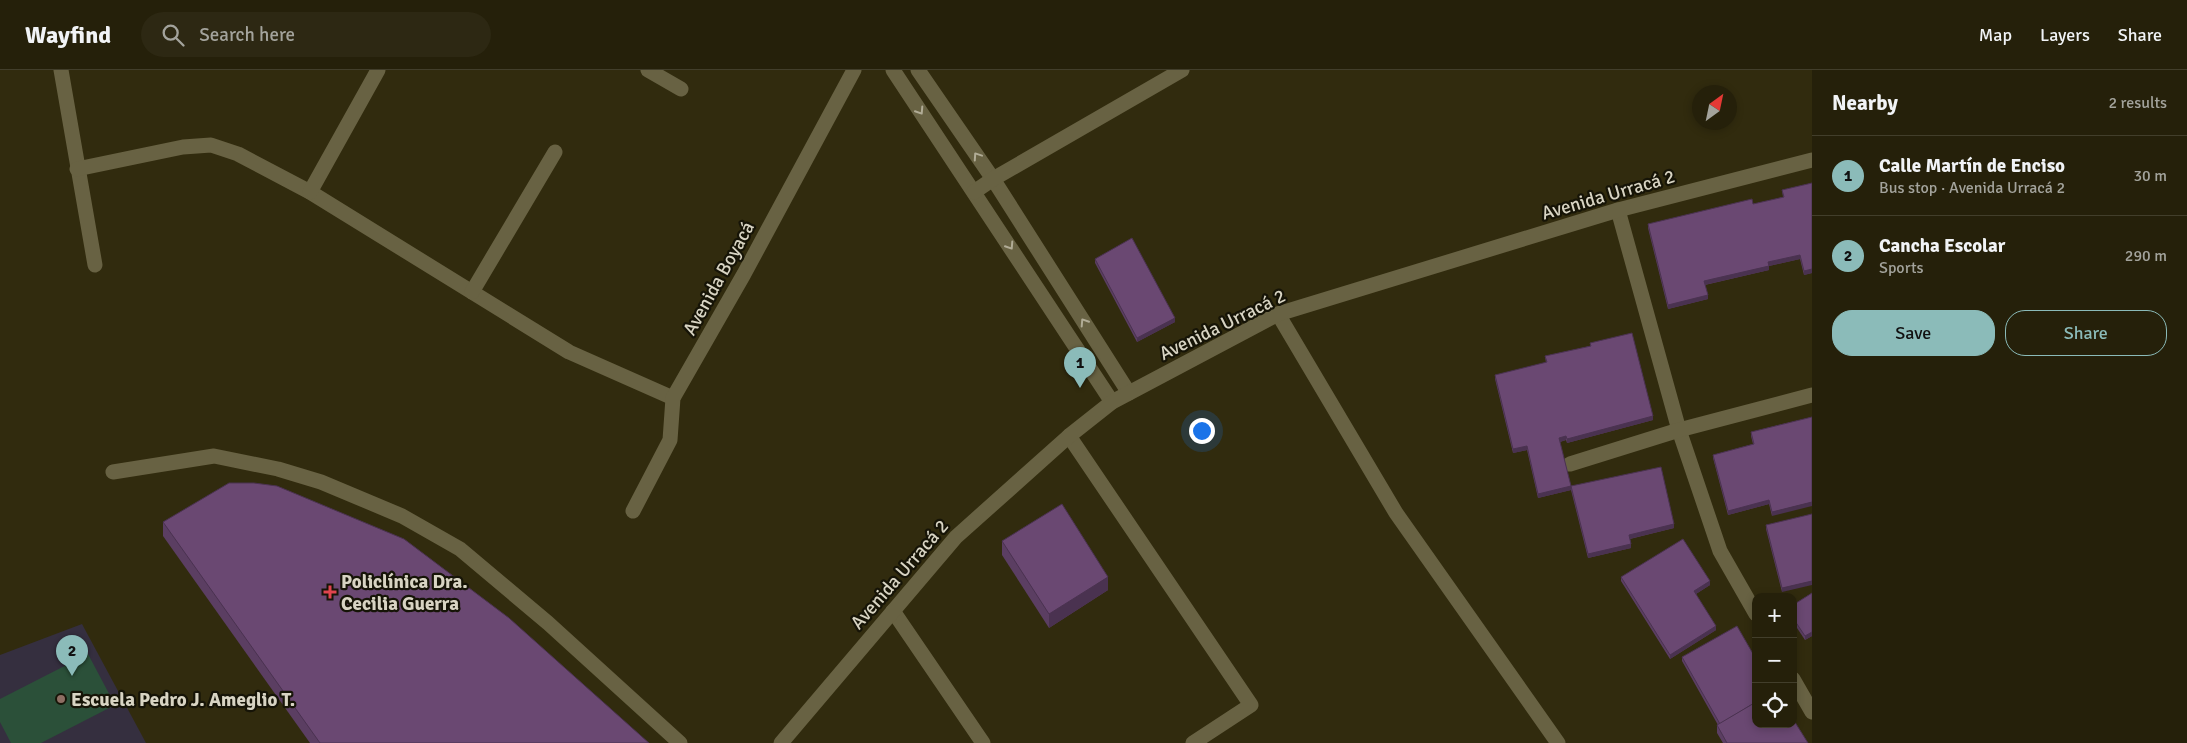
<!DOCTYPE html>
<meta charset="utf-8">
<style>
:root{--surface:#25200a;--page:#2d2813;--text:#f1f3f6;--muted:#a3a39c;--line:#423e2b;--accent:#8bbbb9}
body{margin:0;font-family:Signika,sans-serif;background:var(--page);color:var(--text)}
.controls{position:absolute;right:15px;bottom:15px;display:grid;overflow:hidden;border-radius:10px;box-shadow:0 2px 8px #0003}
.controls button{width:45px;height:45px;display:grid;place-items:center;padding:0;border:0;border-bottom:1px solid var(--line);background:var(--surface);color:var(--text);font:25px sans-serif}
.compass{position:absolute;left:1692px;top:15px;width:45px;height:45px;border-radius:50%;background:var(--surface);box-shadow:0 2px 8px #0003;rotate:33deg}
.you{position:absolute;left:1201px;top:360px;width:18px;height:18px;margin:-12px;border:4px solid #fff;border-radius:50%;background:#1a73e8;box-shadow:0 0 0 8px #1a73e833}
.badge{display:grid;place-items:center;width:32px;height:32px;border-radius:50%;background:var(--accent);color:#111;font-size:16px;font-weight:700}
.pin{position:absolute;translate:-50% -41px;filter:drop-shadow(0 1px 2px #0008)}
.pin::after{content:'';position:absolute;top:26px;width:18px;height:15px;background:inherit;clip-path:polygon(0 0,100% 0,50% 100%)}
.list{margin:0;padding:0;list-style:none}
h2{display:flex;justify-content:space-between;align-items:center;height:65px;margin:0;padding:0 20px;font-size:21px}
h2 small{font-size:16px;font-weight:400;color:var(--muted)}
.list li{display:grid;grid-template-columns:32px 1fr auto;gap:15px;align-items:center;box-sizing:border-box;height:80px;padding:0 20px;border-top:1px solid var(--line)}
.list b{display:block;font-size:19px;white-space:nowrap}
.list p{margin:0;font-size:16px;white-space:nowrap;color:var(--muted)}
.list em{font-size:16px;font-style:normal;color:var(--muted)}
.actions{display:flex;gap:10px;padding:15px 20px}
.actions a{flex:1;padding:11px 0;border:1px solid var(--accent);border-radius:20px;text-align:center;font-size:18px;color:var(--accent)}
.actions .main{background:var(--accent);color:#111}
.icon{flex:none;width:28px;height:28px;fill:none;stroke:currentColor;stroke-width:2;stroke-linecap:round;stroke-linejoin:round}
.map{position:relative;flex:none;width:1812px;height:673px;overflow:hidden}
header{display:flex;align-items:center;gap:30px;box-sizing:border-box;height:70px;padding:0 25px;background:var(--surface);border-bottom:1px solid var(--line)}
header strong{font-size:24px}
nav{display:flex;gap:28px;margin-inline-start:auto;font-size:18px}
.search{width:350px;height:45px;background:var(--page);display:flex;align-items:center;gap:12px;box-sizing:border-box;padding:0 18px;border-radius:28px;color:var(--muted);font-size:19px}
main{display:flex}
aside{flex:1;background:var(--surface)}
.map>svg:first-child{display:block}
.education{fill:#352f3f}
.green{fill:#2b5039}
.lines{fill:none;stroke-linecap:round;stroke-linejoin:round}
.minor{stroke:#686243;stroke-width:15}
.wall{fill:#5b3e62}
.shaded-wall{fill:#4a3250}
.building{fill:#6a4872;stroke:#4a3250}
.oneway{stroke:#b1ac96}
.health-dot{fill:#e0444e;stroke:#161407;stroke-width:2}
.education-dot{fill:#8d6e63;stroke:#161407;stroke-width:2}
.labels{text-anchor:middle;stroke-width:4.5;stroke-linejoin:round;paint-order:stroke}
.street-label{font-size:19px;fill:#d8d4c3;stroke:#161407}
.poi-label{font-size:19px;font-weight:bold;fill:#d8d4c3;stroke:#161407;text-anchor:start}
</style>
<header>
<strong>Wayfind</strong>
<div class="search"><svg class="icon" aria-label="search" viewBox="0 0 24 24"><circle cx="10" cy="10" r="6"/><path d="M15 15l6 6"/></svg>Search here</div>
<nav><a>Map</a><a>Layers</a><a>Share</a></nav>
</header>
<main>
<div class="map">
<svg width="1812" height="673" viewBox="0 0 1812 673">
<rect width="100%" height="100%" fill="#312b0e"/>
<!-- education -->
<path class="education" d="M82 554 146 673H0V585Z"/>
<!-- green -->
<path class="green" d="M88 584 115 635 41 673H11L0 652V629Z"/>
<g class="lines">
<!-- minor -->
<g class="minor">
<path d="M61 0 95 195"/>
<path d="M648 0 681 19"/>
<path d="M893 0 1112 332"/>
<path d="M918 0 993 109 1129 323"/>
<path d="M77 99 183 77 211 75 238 84 310 122 569 282 673 328"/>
<path d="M310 122 378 0"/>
<path d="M974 122 993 109 1182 0"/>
<path d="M1618 140 1679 360 1720 481 1756 544"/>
<path d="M472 222 555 82"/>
<path d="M1278 244 1396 443 1558 673"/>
<path d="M1069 366 1251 635 1193 673"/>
<path d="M1570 394 1679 360 1812 325"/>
<path d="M113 402 214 386 278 399 321 412 402 446 460 479 548 553 680 673"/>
<path d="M633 441 670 370 673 328 744 204 854 0"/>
<path d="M893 541 983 673"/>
<path d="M1793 609 1812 642"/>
<path d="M781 673 956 467 1069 366 1112 332 1278 244 1618 140 1812 90"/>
</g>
</g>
<!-- wall -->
<g class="wall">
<path d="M1812 113V203L1804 205 1800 189 1769 196V200L1705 215 1708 229 1668 239 1648 158V154L1753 134 1783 127 1782 120Z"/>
<path d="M1095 189 1175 252 1137 272 1095 193Z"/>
<path d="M1590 273 1653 350 1567 373 1566 370 1560 372 1571 420 1538 428 1527 380 1513 383 1495 309V305L1546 293 1545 286 1590 276Z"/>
<path d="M1812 347 1772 446 1769 434 1728 445 1713 388V385L1753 374 1751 366V362Z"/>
<path d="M1571 416 1674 458 1630 469 1631 478 1588 488 1571 420Z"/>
<path d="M1812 444 1782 522 1766 459V455Z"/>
<path d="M163 452 649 673H310L163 466Z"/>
<path d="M1002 471 1108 520 1049 558 1002 485Z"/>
<path d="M1621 507 1710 515 1696 524 1716 560 1670 589 1621 511Z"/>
<path d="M1812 523V566L1805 570 1793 552V535Z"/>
<path d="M1682 587 1756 654 1808 673H1723L1717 663V655H1718L1682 591Z"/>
</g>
<!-- shaded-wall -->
<g class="shaded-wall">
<path d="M1800 185V189L1769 196V200L1704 215V211L1768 192Z"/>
<path d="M1812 199V203L1804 205V201Z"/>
<path d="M1708 225V229L1668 239V235Z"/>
<path d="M1175 248V252L1137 272V268Z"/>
<path d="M1653 346V350L1567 373V369Z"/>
<path d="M1566 366V370L1559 372V368Z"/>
<path d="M1527 376V380L1513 383V379Z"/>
<path d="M1571 416V420L1538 428V424Z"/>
<path d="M1769 430V434L1728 445V441Z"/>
<path d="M1812 432V436L1772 446V442Z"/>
<path d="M1674 454V458L1629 469V465Z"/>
<path d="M1631 474V478L1588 488V484Z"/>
<path d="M1108 507V520L1049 558V544Z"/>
<path d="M1710 511V515L1694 525V521Z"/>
<path d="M1812 511V515L1782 522V518Z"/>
<path d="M1716 556V560L1670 589V585Z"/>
<path d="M1812 562V566L1805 570V566Z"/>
</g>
<!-- building -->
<g class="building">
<path d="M1812 113V199L1804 201 1800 185 1768 192 1769 196 1704 211 1708 225 1668 235 1648 154 1752 129 1753 134 1784 127 1782 120Z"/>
<path d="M1132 168 1175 248 1137 268 1095 189Z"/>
<path d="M1632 263 1653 346 1567 369 1566 366 1559 368 1571 416 1538 424 1527 376 1513 379 1495 305 1547 292 1545 286 1591 276 1590 273Z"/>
<path d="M1812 347V432L1772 442 1769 430 1728 441 1713 385 1754 374 1751 362Z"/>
<path d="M1661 397 1674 454 1629 465 1631 474 1588 484 1571 416Z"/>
<path d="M229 413H254L277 416 404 469 509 548 649 673H320L163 452Z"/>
<path d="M1062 434 1108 507 1049 544 1002 471Z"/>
<path d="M1812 444V511L1782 518 1766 455Z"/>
<path d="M1683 469 1710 511 1694 521 1716 556 1670 585 1621 507Z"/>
<path d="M1812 523V562L1805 566 1793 548V535Z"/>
<path d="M1737 556 1756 589V632L1720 654 1682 587Z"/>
<path d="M1756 632V654H1793V649L1808 673H1727L1717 655Z"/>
</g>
<!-- one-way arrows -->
<defs><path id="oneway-chevron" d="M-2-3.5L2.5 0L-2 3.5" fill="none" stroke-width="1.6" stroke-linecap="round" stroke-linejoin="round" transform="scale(1.25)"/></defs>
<g class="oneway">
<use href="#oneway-chevron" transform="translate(920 41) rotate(57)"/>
<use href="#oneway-chevron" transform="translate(977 86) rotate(-124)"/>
<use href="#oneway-chevron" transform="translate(1010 176) rotate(57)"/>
<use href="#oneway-chevron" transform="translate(1084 252) rotate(-123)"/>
</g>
<!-- markers -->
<path class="health-dot" d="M327.5 514.5h5v5h5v5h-5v5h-5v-5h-5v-5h5z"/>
<circle class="education-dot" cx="61" cy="629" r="5"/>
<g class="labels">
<!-- street labels -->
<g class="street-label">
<text transform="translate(1608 124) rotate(-16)" y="7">Avenida Urracá 2</text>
<text transform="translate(718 208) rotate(-61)" y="7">Avenida Boyacá</text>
<text transform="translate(1222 254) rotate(-26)" y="7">Avenida Urracá 2</text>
<text transform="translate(899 504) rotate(-49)" y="7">Avenida Urracá 2</text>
</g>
<!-- poi labels -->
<g class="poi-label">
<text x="341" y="518">Policlínica Dra.<tspan x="341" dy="22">Cecilia Guerra</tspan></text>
<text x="71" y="636">Escuela Pedro J. Ameglio T.</text>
</g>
</g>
</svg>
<div class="controls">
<button>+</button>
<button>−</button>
<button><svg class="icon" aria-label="locate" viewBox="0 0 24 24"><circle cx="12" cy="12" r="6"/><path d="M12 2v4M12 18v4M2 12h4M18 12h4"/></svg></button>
</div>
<svg class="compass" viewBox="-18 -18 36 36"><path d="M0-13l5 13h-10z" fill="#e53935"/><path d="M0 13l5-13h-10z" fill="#a3a39c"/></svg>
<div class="you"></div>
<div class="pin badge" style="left:1080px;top:318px">1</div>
<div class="pin badge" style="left:72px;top:606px">2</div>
</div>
<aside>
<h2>Nearby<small>2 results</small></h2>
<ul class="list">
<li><span class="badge">1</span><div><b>Calle Martín de Enciso</b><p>Bus stop · Avenida Urracá 2</p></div><em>30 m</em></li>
<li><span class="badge">2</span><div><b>Cancha Escolar</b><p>Sports</p></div><em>290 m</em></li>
</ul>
<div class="actions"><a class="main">Save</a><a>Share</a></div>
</aside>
</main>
